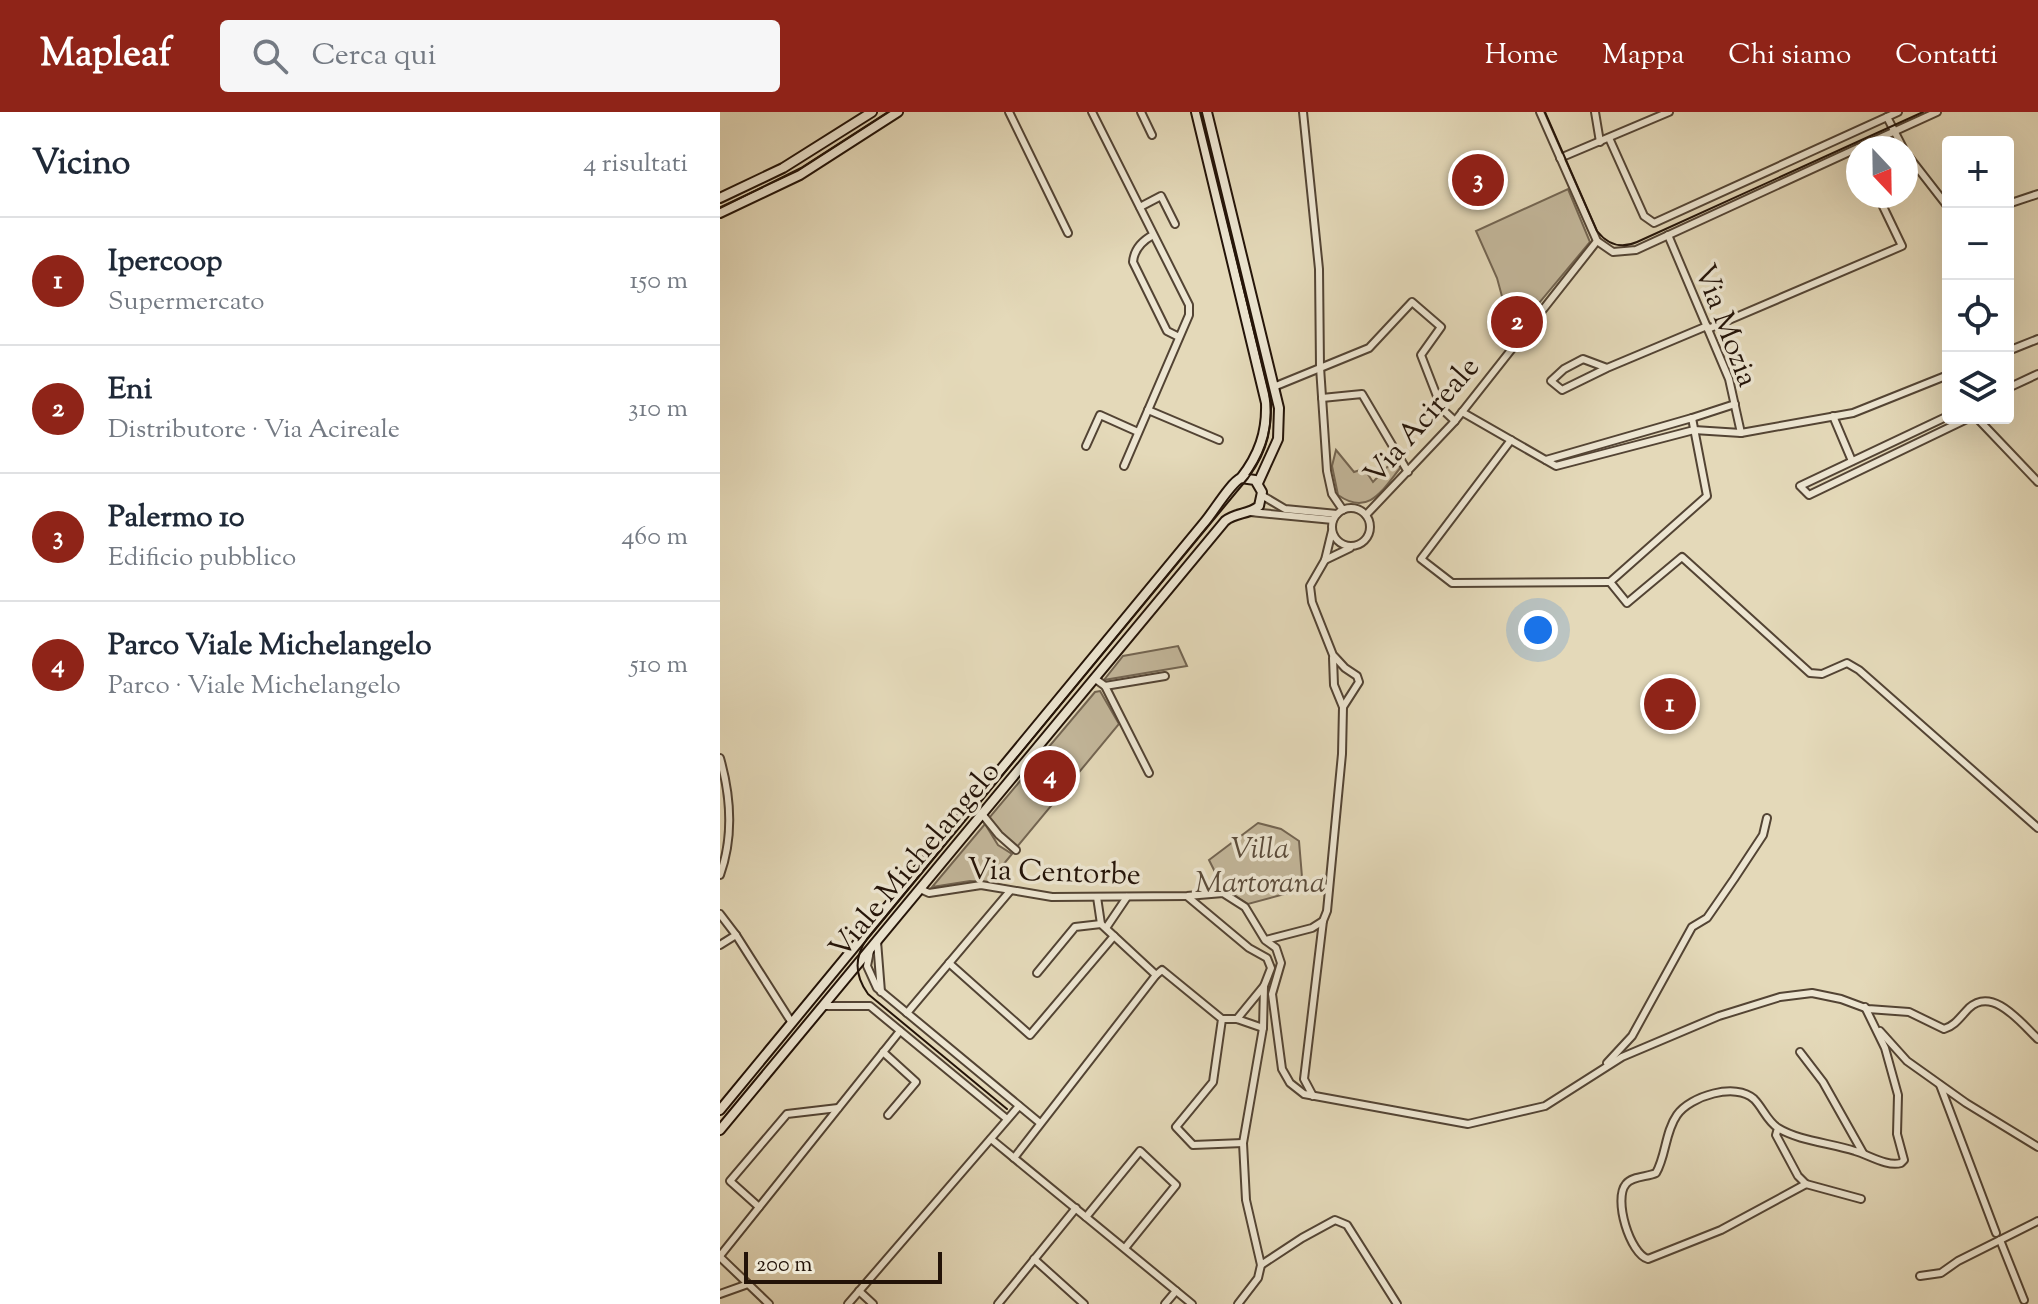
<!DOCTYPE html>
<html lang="it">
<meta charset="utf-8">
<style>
:root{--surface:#fff;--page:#f6f6f7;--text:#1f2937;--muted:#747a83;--line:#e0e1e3;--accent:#8f2418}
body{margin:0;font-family:"Sorts Mill Goudy",serif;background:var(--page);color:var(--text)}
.controls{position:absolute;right:24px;top:24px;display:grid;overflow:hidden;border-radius:8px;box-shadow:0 8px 32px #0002}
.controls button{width:72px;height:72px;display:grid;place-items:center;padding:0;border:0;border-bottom:2px solid var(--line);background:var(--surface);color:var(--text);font:40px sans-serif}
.compass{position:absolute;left:1126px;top:24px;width:72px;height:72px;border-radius:50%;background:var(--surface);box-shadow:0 8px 32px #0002;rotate:158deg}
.scale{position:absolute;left:24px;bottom:20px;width:198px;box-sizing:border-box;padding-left:8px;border:4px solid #231308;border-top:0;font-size:22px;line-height:28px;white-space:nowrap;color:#231308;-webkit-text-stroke:6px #ede6d2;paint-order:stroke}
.you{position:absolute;left:818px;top:518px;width:28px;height:28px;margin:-20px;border:6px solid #fff;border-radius:50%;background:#1a73e8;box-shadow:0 0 0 12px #1a73e833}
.badge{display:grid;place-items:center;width:52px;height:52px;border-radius:50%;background:var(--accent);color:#fff;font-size:26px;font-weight:700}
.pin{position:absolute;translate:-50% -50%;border:4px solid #fff;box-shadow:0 2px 8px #0006}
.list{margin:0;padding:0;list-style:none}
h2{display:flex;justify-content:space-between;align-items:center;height:104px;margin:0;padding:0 32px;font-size:34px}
h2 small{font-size:26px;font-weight:400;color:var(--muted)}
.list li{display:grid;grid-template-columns:52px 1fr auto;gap:24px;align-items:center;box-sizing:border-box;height:128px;padding:0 32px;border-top:2px solid var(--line)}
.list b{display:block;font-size:30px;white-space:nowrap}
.list p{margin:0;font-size:26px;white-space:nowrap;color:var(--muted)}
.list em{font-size:26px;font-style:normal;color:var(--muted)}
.icon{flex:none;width:44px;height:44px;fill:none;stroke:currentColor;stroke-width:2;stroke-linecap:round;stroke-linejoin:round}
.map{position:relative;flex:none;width:1318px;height:1192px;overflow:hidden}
header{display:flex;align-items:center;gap:48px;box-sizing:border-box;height:112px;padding:0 40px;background:var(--accent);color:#fff}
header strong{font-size:38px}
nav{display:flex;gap:44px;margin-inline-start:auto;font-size:28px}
.search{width:560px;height:72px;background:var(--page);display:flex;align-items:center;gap:20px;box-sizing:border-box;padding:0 28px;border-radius:8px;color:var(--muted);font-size:30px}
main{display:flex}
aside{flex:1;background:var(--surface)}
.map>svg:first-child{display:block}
.green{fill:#c3b79b;stroke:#736552;stroke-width:2}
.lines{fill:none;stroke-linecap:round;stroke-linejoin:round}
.street-casing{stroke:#534434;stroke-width:10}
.secondary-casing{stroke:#231308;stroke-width:12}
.street{stroke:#ede6d2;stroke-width:6}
.secondary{stroke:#ede6d2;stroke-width:8}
.tram{stroke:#231308;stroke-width:2}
.labels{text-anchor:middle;stroke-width:7;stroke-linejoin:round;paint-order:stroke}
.street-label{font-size:30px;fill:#231308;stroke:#ede6d2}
.park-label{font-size:30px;font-style:italic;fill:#5b4c3b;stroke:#ede6d2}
</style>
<header>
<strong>Mapleaf</strong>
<div class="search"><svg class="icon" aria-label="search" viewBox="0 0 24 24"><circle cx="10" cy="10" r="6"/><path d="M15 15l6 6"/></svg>Cerca qui</div>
<nav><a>Home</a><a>Mappa</a><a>Chi siamo</a><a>Contatti</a></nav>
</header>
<main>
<aside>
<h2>Vicino<small>4 risultati</small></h2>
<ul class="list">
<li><span class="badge">1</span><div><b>Ipercoop</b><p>Supermercato</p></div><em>150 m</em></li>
<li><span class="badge">2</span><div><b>Eni</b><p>Distributore · Via Acireale</p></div><em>310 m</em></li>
<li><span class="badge">3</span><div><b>Palermo 10</b><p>Edificio pubblico</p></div><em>460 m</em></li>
<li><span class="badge">4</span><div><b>Parco Viale Michelangelo</b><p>Parco · Viale Michelangelo</p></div><em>510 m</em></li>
</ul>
</aside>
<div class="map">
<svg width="1318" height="1192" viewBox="0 0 1318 1192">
<rect width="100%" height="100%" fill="#e4d9b9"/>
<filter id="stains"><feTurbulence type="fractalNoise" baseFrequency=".0025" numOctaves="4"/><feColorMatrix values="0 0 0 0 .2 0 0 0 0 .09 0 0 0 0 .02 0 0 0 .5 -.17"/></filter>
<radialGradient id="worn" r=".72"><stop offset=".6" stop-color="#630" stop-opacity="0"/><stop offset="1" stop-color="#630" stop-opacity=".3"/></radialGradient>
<!-- green -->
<g class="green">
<path d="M848 77 870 130 784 233 770 207 783 188 777 166 756 119Z"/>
<path d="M616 338 634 360 640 358 647 361 653 370 671 351 681 355C663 377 649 405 618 383L612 354Z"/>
<path d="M458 534 467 554 384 568 403 544Z"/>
<path d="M380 579 399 612 297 735 281 723 269 706 375 580Z"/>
<path d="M538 711 561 717 579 729 583 777 528 792 503 776 489 748Z"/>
<path d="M265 712 278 733 292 742 269 770 250 769 212 775Z"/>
</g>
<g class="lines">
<!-- street casing -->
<g class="street-casing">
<g id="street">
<path d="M289 0 348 121"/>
<path d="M372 0 469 193V203L404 354"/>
<path d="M421 0 432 23"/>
<path d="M583 0 599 157 600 255 607 359 612 382 623 398"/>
<path d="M820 0 877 129 893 140 916 138 1138 36"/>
<path d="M875 0 880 30"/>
<path d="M1167 5 1183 36"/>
<path d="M889 26 924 104 934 111 1178 0"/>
<path d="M1138 36 1217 0"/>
<path d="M1186 41 1228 95"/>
<path d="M840 46 949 0"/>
<path d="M1288 92 1318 82"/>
<path d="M420 95 441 84 455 112"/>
<path d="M433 123C422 129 414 137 413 150L447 219 459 225"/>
<path d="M948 123 1009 267 1021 321"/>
<path d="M988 217 1182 134 1158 84"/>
<path d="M1288 239 1318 227"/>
<path d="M887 256 842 278 831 269 844 257 863 247 887 256 987 214"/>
<path d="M556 274 649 236 692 190 721 215 701 243 722 297 735 309"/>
<path d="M1288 276 1318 262"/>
<path d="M602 286 642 282 688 360"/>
<path d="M428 298 499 328"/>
<path d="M742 300 836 354 974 318 1021 321 1133 301 1228 263"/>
<path d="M1113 304 1132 349"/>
<path d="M1228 304 1080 374 1089 383 1249 306"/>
<path d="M972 306 1015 292"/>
<path d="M1257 306 1318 370"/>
<path d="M791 328 701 447 732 471 890 470"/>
<path d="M366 334 380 303 418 320"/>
<path d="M826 348 972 306 987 384 890 470 907 491 962 445 1090 561 1102 562 1127 551 1139 558 1318 716"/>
<path d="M543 384 565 397 617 402"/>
<circle cx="631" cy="415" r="19"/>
<path d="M530 400 613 408"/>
<path d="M646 403 735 309 877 129"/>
<path d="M605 448 630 436"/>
<path d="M613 546 614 573 623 595"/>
<path d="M374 566 385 574 429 661"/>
<path d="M385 574 445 564"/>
<path d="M0 646C11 685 14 724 0 763"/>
<path d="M262 702 279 723 296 738"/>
<path d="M200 777 209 781 261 773 332 785 467 784 503 781 525 795 545 828 556 836 561 851 552 882 562 957 570 971 584 982 748 1012 825 994 902 945 999 904 1060 885 1092 881 1121 887 1148 897 1189 900 1224 917C1235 914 1241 904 1249 896 1273 874 1301 911 1318 927"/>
<path d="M377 785 381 812 436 863 442 858 502 907 493 970 456 1015 473 1033 523 1031"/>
<path d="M468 785 529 836 547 846 551 856 544 874 517 907"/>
<path d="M0 802 16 823 72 911"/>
<path d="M386 816 407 785"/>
<path d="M546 828 592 816 603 809"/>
<path d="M157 829 161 880"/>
<path d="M0 833 16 823"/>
<path d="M150 839 147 854 157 876 320 1011"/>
<path d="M229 851 310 923 394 824"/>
<path d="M317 861 355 815 381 812"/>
<path d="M103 894H150L287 1007"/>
<path d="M187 901 290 779"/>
<path d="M502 907H517L543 916"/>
<path d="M1160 919 1187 949 1246 991 1318 1035"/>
<path d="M163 940 196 970 168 1003"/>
<path d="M1080 940 1103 970 1143 1041"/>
<path d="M887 951 912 924 972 815 987 806 1014 767 1043 723 1047 706"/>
<path d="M1220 973 1276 1121"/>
<path d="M593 984 584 967 603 809 607 799 622 642 623 595 639 570 637 564 625 556 613 543 592 490 590 474 605 448 612 419"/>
<path d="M1058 1016 1056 1023 1078 1064 1086 1072 1001 1118 928 1147C910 1142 893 1087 906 1072 912 1064 928 1065 936 1061 946 1044 945 1020 957 1003 970 984 1016 970 1034 987 1043 996 1047 1009 1058 1016 1079 1029 1111 1031 1135 1039 1149 1043 1167 1055 1181 1051L1184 1048 1177 1022 1178 983 1165 936 1145 895"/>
<path d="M271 1027 472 1192"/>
<path d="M294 1046 436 863"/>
<path d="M1086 1072 1141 1087"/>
<path d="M39 1095 10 1069 67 1002 118 996"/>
<path d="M366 1105 420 1039 456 1073 405 1136"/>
<path d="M1280 1128 1304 1188"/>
<path d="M0 1144 180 919"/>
<path d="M0 1145 49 1192"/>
<path d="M314 1147 364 1192"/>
<path d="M541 1153 582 1126 615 1108 627 1113 677 1192"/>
<path d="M1200 1164 1221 1161 1238 1149 1318 1109"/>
<path d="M139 1179 153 1192"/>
<path d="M0 1182 28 1172"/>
<path d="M128 1192 299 994"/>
<path d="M278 1192 356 1096"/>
<path d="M445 1192 456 1179"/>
<path d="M518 1192 538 1166 541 1153 526 1088 523 1031 543 916 544 874"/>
</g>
</g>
<!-- secondary casing -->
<g class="secondary-casing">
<g id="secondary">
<path d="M476 0 546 291C547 320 539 343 521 366"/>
<path d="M487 0 559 296 558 327 538 371"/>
<path d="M0 86 63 56 152 0"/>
<path d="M0 101 80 63 178 0"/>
<path d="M0 998 483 412C493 401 510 371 521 366L535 368 542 380 539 394C528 403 516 400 505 409L0 1018"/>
</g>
</g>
<!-- street -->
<use href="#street" class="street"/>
<!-- secondary -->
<use href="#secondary" class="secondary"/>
<!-- tram -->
<g class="tram">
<path d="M825 0 877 119C888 133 901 137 917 130L1203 0"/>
<path d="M0 96 81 56 168 0"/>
<path d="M287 997 148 882C135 864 134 845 147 827L528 366C548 339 554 313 549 280L480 0"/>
</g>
</g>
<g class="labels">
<!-- street labels -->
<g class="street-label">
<text transform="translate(1007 213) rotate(69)" y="10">Via Mozia</text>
<text transform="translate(701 308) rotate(-49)" y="10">Via Acireale</text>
<text transform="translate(194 747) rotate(-50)" y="10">Viale Michelangelo</text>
<text transform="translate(334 759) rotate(2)" y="10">Via Centorbe</text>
</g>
<!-- park labels -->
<g class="park-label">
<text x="540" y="746">Villa<tspan x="540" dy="34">Martorana</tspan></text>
</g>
</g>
<rect width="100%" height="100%" filter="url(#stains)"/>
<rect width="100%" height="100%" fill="url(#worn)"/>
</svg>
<div class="controls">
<button>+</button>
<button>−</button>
<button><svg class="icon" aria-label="locate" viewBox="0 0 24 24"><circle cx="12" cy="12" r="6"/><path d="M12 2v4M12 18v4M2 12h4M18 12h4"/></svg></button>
<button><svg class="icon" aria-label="layers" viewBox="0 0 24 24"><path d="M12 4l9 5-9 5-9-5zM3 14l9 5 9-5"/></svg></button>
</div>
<svg class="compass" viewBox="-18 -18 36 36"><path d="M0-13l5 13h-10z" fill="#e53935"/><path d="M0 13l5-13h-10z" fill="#747a83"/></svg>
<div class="scale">200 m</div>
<div class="you"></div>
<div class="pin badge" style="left:950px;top:592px">1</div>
<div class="pin badge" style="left:797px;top:210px">2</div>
<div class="pin badge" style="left:758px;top:68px">3</div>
<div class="pin badge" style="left:330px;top:664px">4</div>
</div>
</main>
